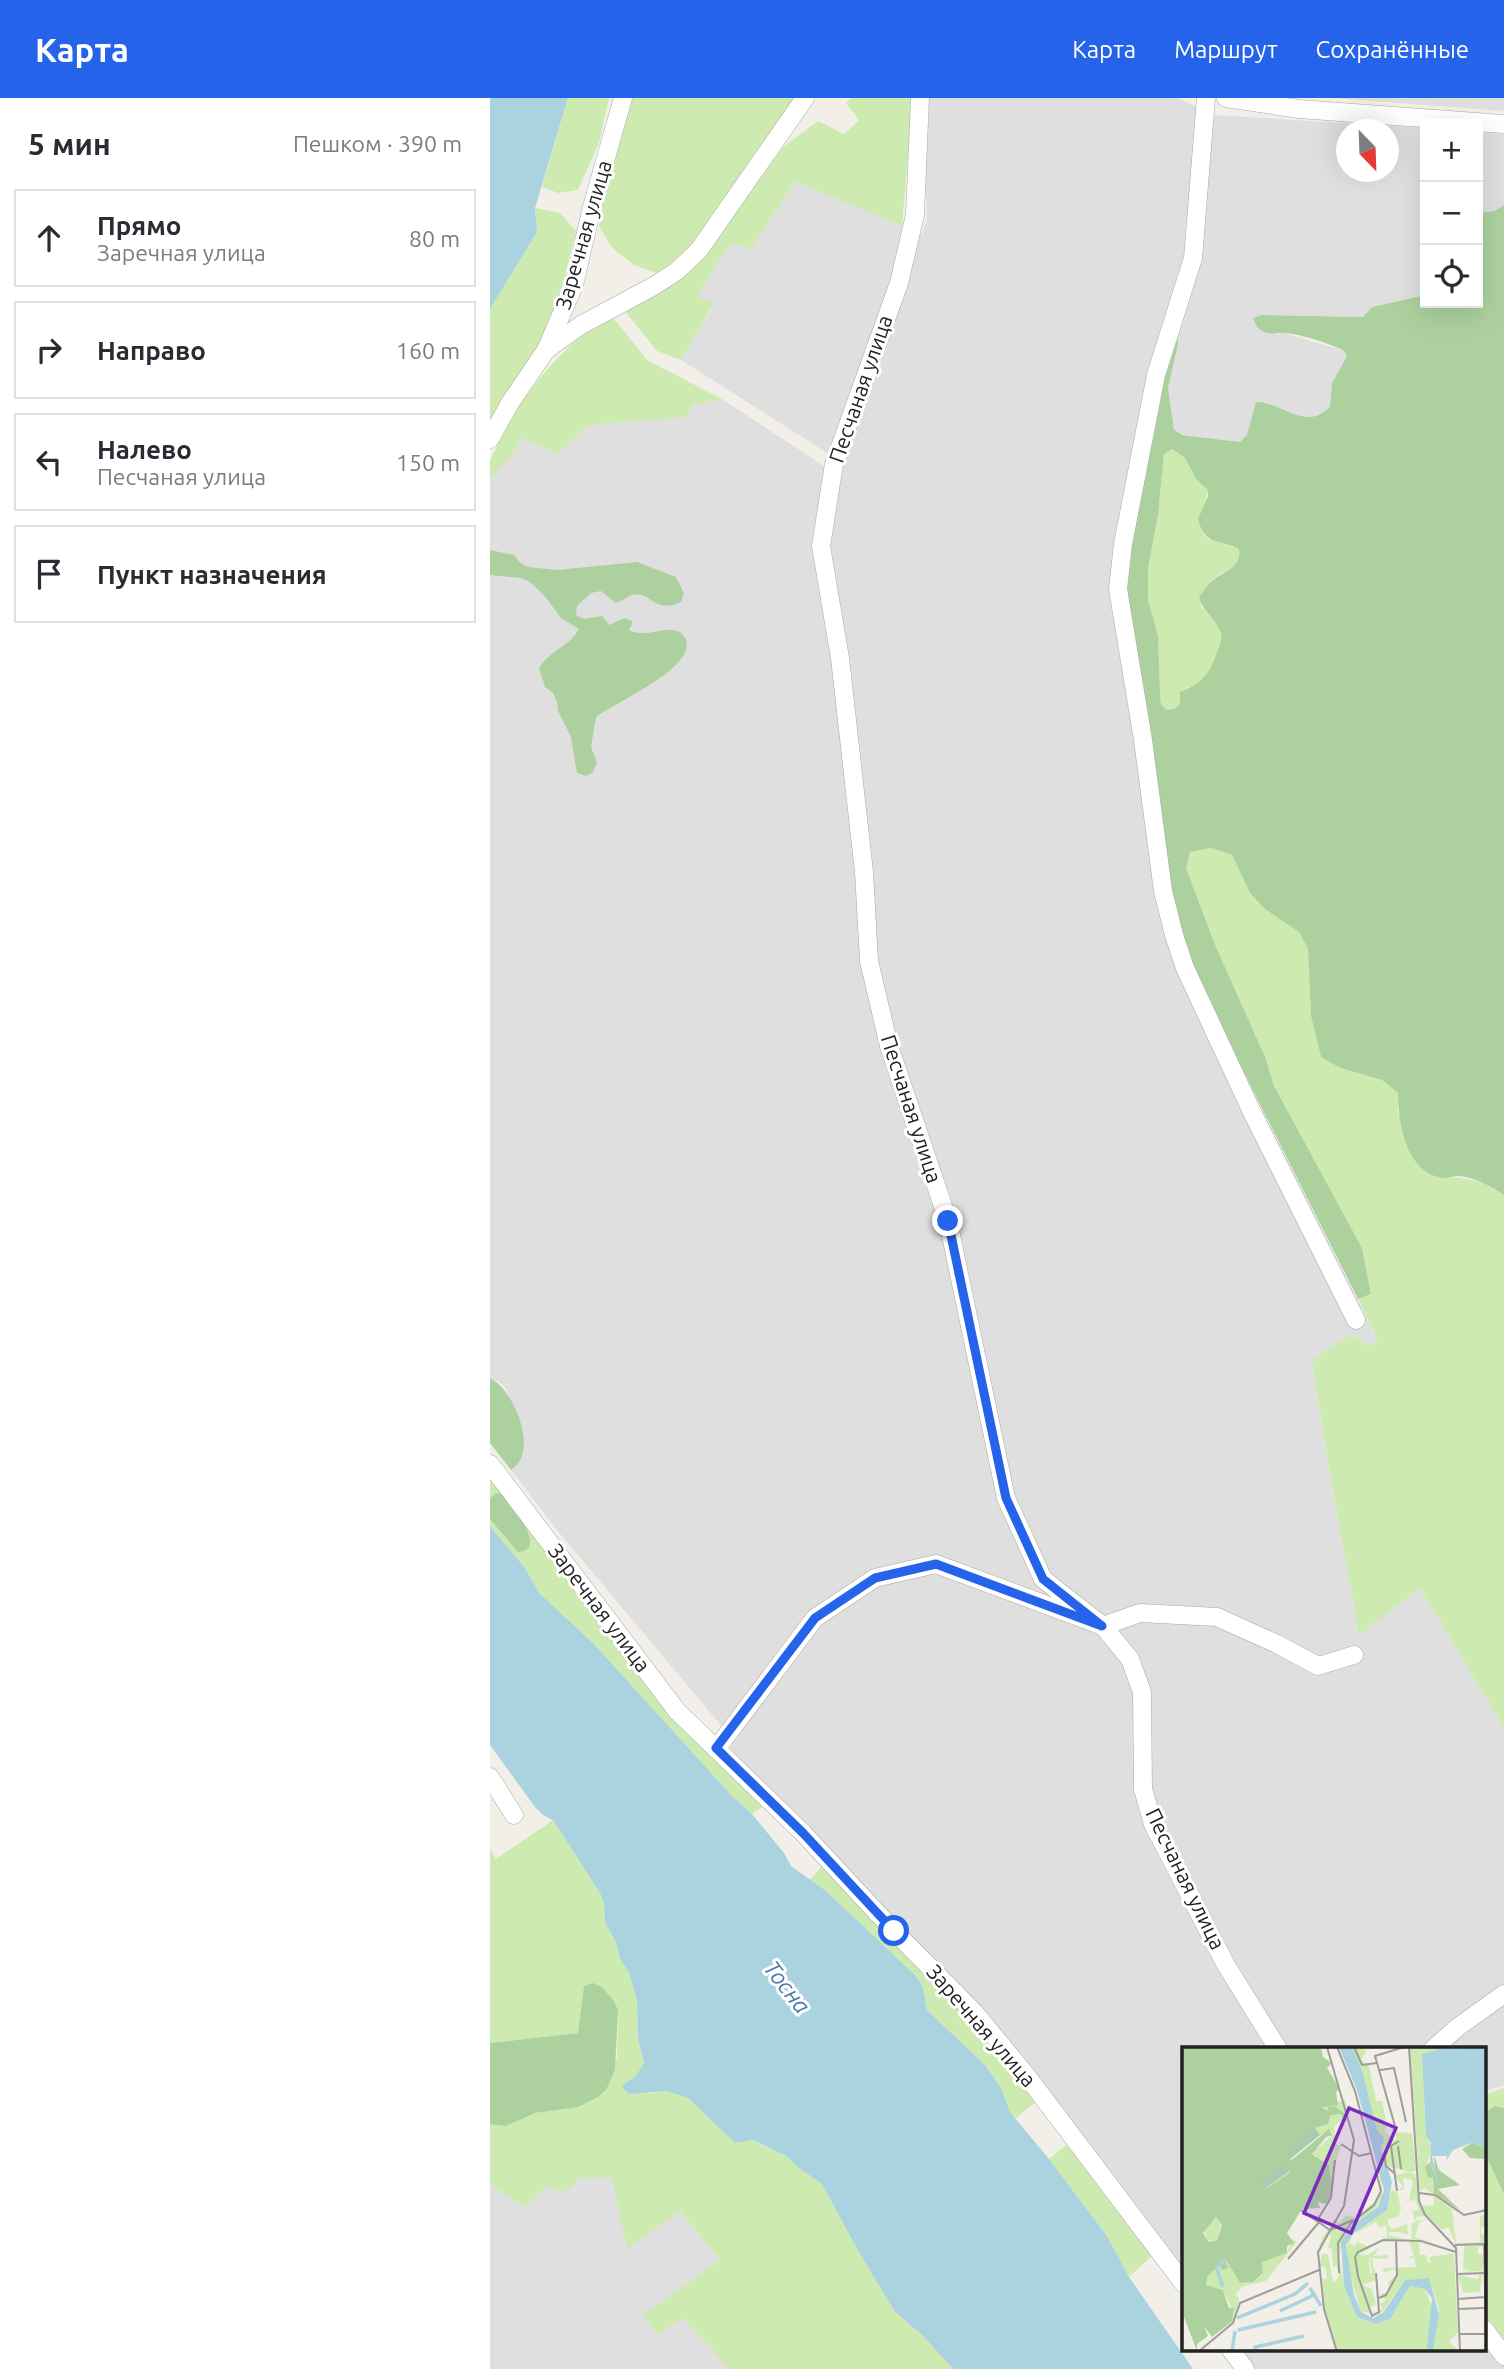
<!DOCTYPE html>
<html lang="ru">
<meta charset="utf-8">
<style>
:root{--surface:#fff;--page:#f2f2f3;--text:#2b2b33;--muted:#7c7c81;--line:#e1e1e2;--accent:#2563eb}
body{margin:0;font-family:Ubuntu,sans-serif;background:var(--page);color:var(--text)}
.controls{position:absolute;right:21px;top:21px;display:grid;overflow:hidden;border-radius:0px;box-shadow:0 7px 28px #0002}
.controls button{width:63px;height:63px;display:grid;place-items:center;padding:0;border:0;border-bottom:2px solid var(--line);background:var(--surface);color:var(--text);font:35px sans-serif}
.compass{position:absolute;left:846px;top:21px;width:63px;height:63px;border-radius:50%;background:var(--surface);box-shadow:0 7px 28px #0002;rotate:157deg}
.stop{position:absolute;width:21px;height:21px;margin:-16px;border:5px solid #2563eb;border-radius:50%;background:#fff}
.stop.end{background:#2563eb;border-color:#fff;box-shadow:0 2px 7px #0008}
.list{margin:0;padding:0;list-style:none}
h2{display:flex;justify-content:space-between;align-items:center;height:91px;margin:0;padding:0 28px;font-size:30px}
h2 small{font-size:23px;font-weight:400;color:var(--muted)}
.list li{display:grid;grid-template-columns:46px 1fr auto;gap:21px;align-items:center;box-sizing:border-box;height:98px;margin:0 14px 14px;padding:0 14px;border:2px solid var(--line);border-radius:0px}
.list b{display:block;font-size:26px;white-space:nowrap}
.list p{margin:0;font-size:23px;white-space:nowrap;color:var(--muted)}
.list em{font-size:23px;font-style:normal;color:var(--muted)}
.icon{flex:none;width:38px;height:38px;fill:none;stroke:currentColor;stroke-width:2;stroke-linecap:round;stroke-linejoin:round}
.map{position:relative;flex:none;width:1014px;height:2271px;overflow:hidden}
header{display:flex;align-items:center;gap:42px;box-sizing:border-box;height:98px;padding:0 35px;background:var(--accent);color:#fff}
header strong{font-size:33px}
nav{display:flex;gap:38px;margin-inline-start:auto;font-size:24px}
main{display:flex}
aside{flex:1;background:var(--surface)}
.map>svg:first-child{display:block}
.residential{fill:#e0dfdf;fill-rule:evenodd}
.grass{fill:#cdebb0}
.forest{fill:#add19e;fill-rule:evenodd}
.water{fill:#aad3df}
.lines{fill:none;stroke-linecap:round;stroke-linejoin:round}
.minor-casing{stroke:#a9a9a9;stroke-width:19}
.minor{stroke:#fff;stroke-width:18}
.route{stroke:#2563eb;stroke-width:9}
.labels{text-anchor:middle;stroke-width:6;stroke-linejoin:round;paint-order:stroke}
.street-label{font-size:21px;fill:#222;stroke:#fff}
.water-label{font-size:23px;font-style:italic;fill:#4a7aab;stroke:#fff}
.inset-river{fill:none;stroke:#aad3df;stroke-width:3.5}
.inset-road{fill:none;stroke:#9f9d99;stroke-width:2}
.view{fill:#7b2cbf;fill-opacity:0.15;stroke:#7b2cbf;stroke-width:3.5}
.inset-edge{fill:none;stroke:#222;stroke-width:3.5}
</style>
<header>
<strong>Карта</strong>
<nav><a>Карта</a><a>Маршрут</a><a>Сохранённые</a></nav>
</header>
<main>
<aside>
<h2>5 мин<small>Пешком · 390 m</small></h2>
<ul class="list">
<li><svg class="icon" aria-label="ahead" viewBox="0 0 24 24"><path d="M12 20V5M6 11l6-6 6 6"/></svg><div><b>Прямо</b><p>Заречная улица</p></div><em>80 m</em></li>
<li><svg class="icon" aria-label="right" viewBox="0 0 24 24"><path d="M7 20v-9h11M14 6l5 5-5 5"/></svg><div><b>Направо</b></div><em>160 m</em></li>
<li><svg class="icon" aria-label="left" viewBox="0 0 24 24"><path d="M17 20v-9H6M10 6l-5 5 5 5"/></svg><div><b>Налево</b><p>Песчаная улица</p></div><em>150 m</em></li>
<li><svg class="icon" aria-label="arrive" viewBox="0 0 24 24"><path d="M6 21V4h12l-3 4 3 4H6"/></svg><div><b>Пункт назначения</b></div></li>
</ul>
</aside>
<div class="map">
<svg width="1014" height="2271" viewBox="0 0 1014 2271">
<rect width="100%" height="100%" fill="#f2efe9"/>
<!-- residential -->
<g class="residential">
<path d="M437 0H688L724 17 935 30V197L882 209 873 219 772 217 786 237 793 235 853 252 857 258 842 285 840 309 833 315 815 320 775 304 757 337 750 344 692 337 684 333 678 290 688 246 663 294 700 867 888 1243 878 1248 871 1242 859 1237 822 1262 839 1371 869 1536 930 1490 1014 1630V1987L995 1993V1951H694V2176L554 1987 239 1652 244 1643 67 1432 21 1372 27 1369 29 1324 16 1291 10 1284 0 1280V381L23 356 31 340 68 356 100 327 196 319 203 307 232 301 349 378 350 363 191 262 224 206 206 199 241 145 261 151 305 84 432 136 437 122 434 42ZM856 32H898V74H856Z"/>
<path d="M842 0H1014V13Z"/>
<path d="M988 34 1014 36V107L1004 113 988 115Z"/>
<path d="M90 2080H122L190 2113 230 2162 154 2217 193 2220 239 2271H0V2086L34 2109 58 2088 81 2090Z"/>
<path d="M995 2245 1014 2268V2271H765L750 2252H995Z"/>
</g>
<!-- grass -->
<g class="grass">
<path d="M78 0H119L109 45 88 92 68 95 52 89Z"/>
<path d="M136 0H306L204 145 169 176 144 167 122 150 109 128 114 95Z"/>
<path d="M361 0H423L412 128 305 84 261 151 241 145 207 198 224 205 191 262 167 253 134 212 213 160 293 49 328 23 354 36 369 22 356 5Z"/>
<path d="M45 110 70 115 86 133 72 190 48 250 0 325V211L47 134Z"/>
<path d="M122 218 157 262 232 301 203 307 197 319 100 327 68 356 31 340 23 356 0 381V362L28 307 61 267 86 242Z"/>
<path d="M682 351 695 360 706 381 717 391 713 436 718 441 749 451C752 473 729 471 720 485 716 492 714 501 711 508L727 527 732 535V542L723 566 713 582 690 594V605L684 611 676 613 671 606 670 597 668 538 658 502V470L668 417 674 355Z"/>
<path d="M721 750 742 757 760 795 775 811 809 834 818 851 821 918 831 959 850 970 892 982 908 995V1015L952 1080C978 1078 992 1083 1014 1097V1630L930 1490 869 1537 839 1371 822 1262 859 1237 871 1242 878 1248 888 1243 868 1201 881 1196 872 1151 784 988 776 961 726 849 696 770 700 754Z"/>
<path d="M0 1379 181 1614 255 1692 274 1708 262 1716 242 1698 103 1545 49 1495 35 1470 0 1428Z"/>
<path d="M63 1722 110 1795 114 1805 115 1824 126 1845 130 1861 139 1875 147 1903 148 1941 154 1966 145 1979 132 1988 160 1995 176 1993 198 2000 245 2045 262 2042 298 2059 306 2068 332 2086 367 2151 405 2214 433 2238 463 2271H239L193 2220 167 2237 153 2217 230 2162 190 2113 137 2151 122 2080H90L81 2090 70 2094 58 2088 34 2109 0 2086V2026L59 2012 88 2009 108 1999 127 1960 128 1921 124 1903 112 1889 94 1888 89 1935 0 1945V1751L6 1761Z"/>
<path d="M332 1768C407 1843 481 1919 548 2002L526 2020 520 2014 511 1990 495 1967 437 1912 433 1889 426 1878 336 1793 320 1782Z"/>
<path d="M1014 1990V2010L1005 2008 995 2014V1997Z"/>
<path d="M581 2043 665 2155 639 2179 617 2138 559 2061Z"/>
<path d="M995 2056 1014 2096V2243L995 2220Z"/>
</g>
<!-- forest -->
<g class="forest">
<path d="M1014 107V1097C1002 1089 984 1079 969 1078 964 1078 958 1080 953 1080 916 1075 908 1025 908 995L892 982 850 970 831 959 821 918 818 851 809 834 775 811 760 795 742 757 721 750 700 754 696 770 726 849 776 961 784 988 872 1150 881 1196 868 1201 700 867 678 793 636 496 635 471 663 294 687 237 688 246 678 290 684 332 692 337 750 344 757 337 766 304C795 304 813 334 840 309L842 285 857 258 853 252C837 245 811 236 794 235 786 235 779 237 772 233 767 230 765 225 763 220L772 217 873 219 882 209 935 197V205H988V115L1004 113ZM682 351 695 360 706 381 717 391 718 398 708 421C715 448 728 441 749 451 752 471 732 473 720 485 716 489 713 494 709 499 713 514 725 520 730 533 733 539 731 543 729 549 720 574 716 583 690 594V606L684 611 676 612 671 606 670 597 668 538 658 502V470L668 417 674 356Z"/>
<path d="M0 452 24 457 30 465 38 469 67 472 147 464 186 479 194 495 191 504C164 517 160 492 142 497 137 499 131 503 126 505L111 493 101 495 87 508 86 517 94 521 112 518 119 527 135 520 143 524 139 532C144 534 150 536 155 535 165 535 177 529 187 533 191 534 193 537 195 540 210 569 123 605 106 619L101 649 107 665 103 674 96 678 87 675 81 639 68 613 67 604 63 595 55 589 49 570C59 553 80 548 89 531L71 520 54 497 40 484 31 480 0 477Z"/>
<path d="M0 1280C24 1291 50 1355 21 1372L0 1345Z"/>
<path d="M7 1395 12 1396C19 1406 60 1452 28 1454L0 1421V1400Z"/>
<path d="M103 1885 112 1889 124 1903 128 1912 125 1972 116 1992 108 1999 88 2009 45 2015 16 2028 0 2026V1945L88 1935 94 1888Z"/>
<path d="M1005 2008 1014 2010V2096L995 2056V2014Z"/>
</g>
<!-- water -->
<g class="water">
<path d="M0 0H78L45 110 47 134 0 211Z"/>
<path d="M0 1428 35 1470 49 1495 103 1545 242 1698 262 1716 294 1755 301 1768 336 1793 426 1878 433 1889 437 1912 495 1967 511 1990 520 2014 559 2061 617 2138 639 2179 703 2271H463L433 2238 405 2214 367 2151 332 2086 306 2068 298 2059 263 2042 245 2045 198 2000 176 1993 139 1996 131 1988 145 1979 154 1965 148 1941 147 1903 139 1875 130 1861 126 1845 115 1824 114 1805 110 1795 63 1722 53 1717 45 1709 0 1647Z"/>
</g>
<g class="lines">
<!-- minor casing -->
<g class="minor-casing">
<g id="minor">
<path d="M430 0 425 117 409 185 344 366 331 448 350 560 374 774 379 863 399 948 458 1123 516 1400 553 1481 613 1528 640 1561 652 1594 653 1691 663 1726 736 1867 788 1951"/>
<path d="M716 0 703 160 666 277 633 446 628 491 653 642 673 793 684 837 695 870 762 1014 866 1222"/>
<path d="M736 0 809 11 1014 26"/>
<path d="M56 252 91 227 162 189 187 173 209 152 315 0"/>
<path d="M0 341 20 305 56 252 84 187 102 109 133 0"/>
<path d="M0 1366 187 1613 313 1735 404 1833 484 1914 536 1977 694 2186"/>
<path d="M227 1650 325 1520 385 1480 446 1466 613 1528 650 1515 727 1519 787 1546 828 1568 864 1557"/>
<path d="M0 1679 24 1717"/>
<path d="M943 1951 968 1929 1014 1896"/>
<path d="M995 2232 1014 2258"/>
<path d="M741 2252 755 2271"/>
</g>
</g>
<!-- minor -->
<use href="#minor" class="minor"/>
</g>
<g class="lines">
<!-- route -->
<path class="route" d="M404 1833 313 1735 226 1650 325 1520 385 1480 446 1466 612 1528 553 1481 516 1400 458 1123"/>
</g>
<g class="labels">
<!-- street labels -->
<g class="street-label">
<text transform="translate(94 137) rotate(-74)" y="7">Заречная улица</text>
<text transform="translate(371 291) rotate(-71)" y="7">Песчаная улица</text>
<text transform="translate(421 1011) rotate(72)" y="7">Песчаная улица</text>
<text transform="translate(109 1510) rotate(53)" y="7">Заречная улица</text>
<text transform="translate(695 1781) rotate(64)" y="7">Песчаная улица</text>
<text transform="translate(491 1928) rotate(49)" y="7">Заречная улица</text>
</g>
<!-- water labels -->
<g class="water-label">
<text transform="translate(297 1889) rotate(52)" y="8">Тосна</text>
</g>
</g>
<!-- overview -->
<g transform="translate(692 1949)">
<rect width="304" height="304" fill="#f2efe9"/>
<path d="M170 0H181L184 5 179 13 187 19 194 54H200L205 80 202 84 214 94V85L230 86 234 124 227 125 233 127 242 169 234 170 235 174 244 173 237 176 233 190 248 196 229 191 230 176 234 175 230 164 237 163 233 152 227 155 231 133 221 131 222 142 216 143 221 140 213 128 227 125 206 119 199 101 201 91 195 83ZM228 0 270 1 240 7 244 90 250 99 244 121 246 130H251L252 146 281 166 242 141 238 144ZM163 53 167 74H158L152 80 155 98H159L149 134 147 118 130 106 152 87 147 83 151 80 130 94 132 80 146 77 149 68 158 66 153 59 145 60 148 64 138 59ZM191 101 200 130V150L191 166 169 180 172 173 166 177 157 209 162 239 175 270 194 277 208 272 228 239 243 242 251 263 246 304H155L143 262 140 232 145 231 143 220H137L140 207H146L151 236 157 230 155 218 151 220 150 202 146 201 149 188 146 187 138 206 137 198 143 186 154 179 148 180 152 172 157 176 164 168 174 170 196 152 199 137ZM209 143 215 145 219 161 217 169 206 173V178L210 182 225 177 226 188 218 185H207L206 188 227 193H203L200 189 205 191 204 178 198 181 194 175 176 185 186 196 175 185 205 163ZM251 148 270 162 274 196 298 195V169L304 168V179L299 180V187H304V193L303 190 302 196 274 197 266 180 260 183 243 167 241 159 252 158ZM35 169 40 173 35 193 26 194 22 184ZM173 186 167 196 172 199 178 191 176 195 189 201 176 207 186 208 198 200 192 209 206 208 205 212 187 211 188 226 190 227 188 212H190L195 233 180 238 190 242 194 258 188 260 190 266 201 262 197 257 204 253 197 247 205 246 207 234 215 228 214 222 202 225 200 221 234 220 232 211H225L232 208 227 195H237L238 208H244L246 216 249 214 246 210 272 206 276 285 267 295 277 304H251L257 263 247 231 223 233 198 268 179 265 163 209 166 195ZM111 192 115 195 84 234 62 239 53 247 57 252 52 272 50 276 33 287 50 274V262L41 243 24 238 25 230 44 213 58 236 71 235 80 228V215L105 205ZM304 197V208L303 200H296V207H302L298 245 281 246 276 228 296 232 299 224 281 225 287 224 281 221 282 199Z" fill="#cdebb0"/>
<path d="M0 0 139 1 141 10 150 16 145 21 158 42 154 45 156 58 139 60 147 64 145 60 153 59 163 67V73L159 67 149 68 146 77 132 81 107 113 111 112 147 82 151 81 147 83 151 88 144 90 130 107 147 118 149 134 152 113 149 152 143 157 136 155 138 161 120 162 105 186 112 196 105 199V206L80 215 81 226 71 235 58 236 44 213 38 217 44 214 46 221 40 223 37 218 25 230 24 238 41 243 47 261H52L50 274 30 290 22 279 26 289 15 297V304L0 265ZM103 118 108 125 85 141 77 136ZM34 170 40 178 35 193 27 195 21 186ZM302 94 304 112 288 111 280 102 291 95 300 100ZM252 108 257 123 278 138 256 142 279 164 252 146 251 130 246 131 243 120 248 115 253 129Z" fill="#add19e" fill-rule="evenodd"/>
<path d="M132 80 138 88 107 113 105 106ZM103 117 108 124 84 141 76 136Z" fill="#aacbaf"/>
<path d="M157 0H170L180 24 195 83 202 91 199 101 210 135 205 163 171 187 164 198 172 248 179 265 191 271 201 266 223 233 247 231 257 268 251 304 245 301 250 251 243 242 228 239 208 272 194 277 175 270 162 239 159 195 169 179 196 160 202 143 175 43ZM304 0V93L301 100 291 95 271 103 264 114 265 109H250L257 140 248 115 249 96 244 90 240 7 258 2Z" fill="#aad3df"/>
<path class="inset-river" d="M41 240 34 220 43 213M128 241 139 259M98 264 132 248M55 271 113 247 126 236M56 283 134 265M50 305 53 284M74 305 73 300 122 289"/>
<path class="inset-road" d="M145 0 172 93 162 159 136 205 142 262 155 305M155 0 173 44 199 144 192 158 169 176 156 196 157 226M172 0 180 18 195 16M227 0 237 154 243 168 274 201 278 305M198 23 212 21 224 75M213 79 193 9 222 0M159 97 177 109 190 106M216 99 219 122M202 106 204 119 212 126M215 144 209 99 217 94M237 146 253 148 282 168 305 163M119 163 148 183 171 173M136 172 149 151 153 113M302 197 304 287M273 198 302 197M106 212 138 174M194 226 197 265 190 269 176 229 173 210 176 205 201 193 239 194 274 205M275 227 304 226M197 251 204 248 215 228 214 194M276 252 303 250M276 262 302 261M277 287H305M16 305 51 276 58 256 137 223"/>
<path class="view" d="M167 61 214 81 169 186 122 166Z"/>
<rect width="304" height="304" class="inset-edge"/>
</g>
</svg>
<div class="controls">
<button>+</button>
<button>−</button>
<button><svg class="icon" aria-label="locate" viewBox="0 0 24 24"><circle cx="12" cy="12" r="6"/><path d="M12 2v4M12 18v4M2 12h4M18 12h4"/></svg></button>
</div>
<svg class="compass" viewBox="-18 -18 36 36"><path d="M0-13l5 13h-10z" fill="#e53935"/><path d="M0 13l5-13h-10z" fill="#7c7c81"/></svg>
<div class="stop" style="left:404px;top:1833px"></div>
<div class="stop end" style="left:458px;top:1123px"></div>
</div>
</main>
